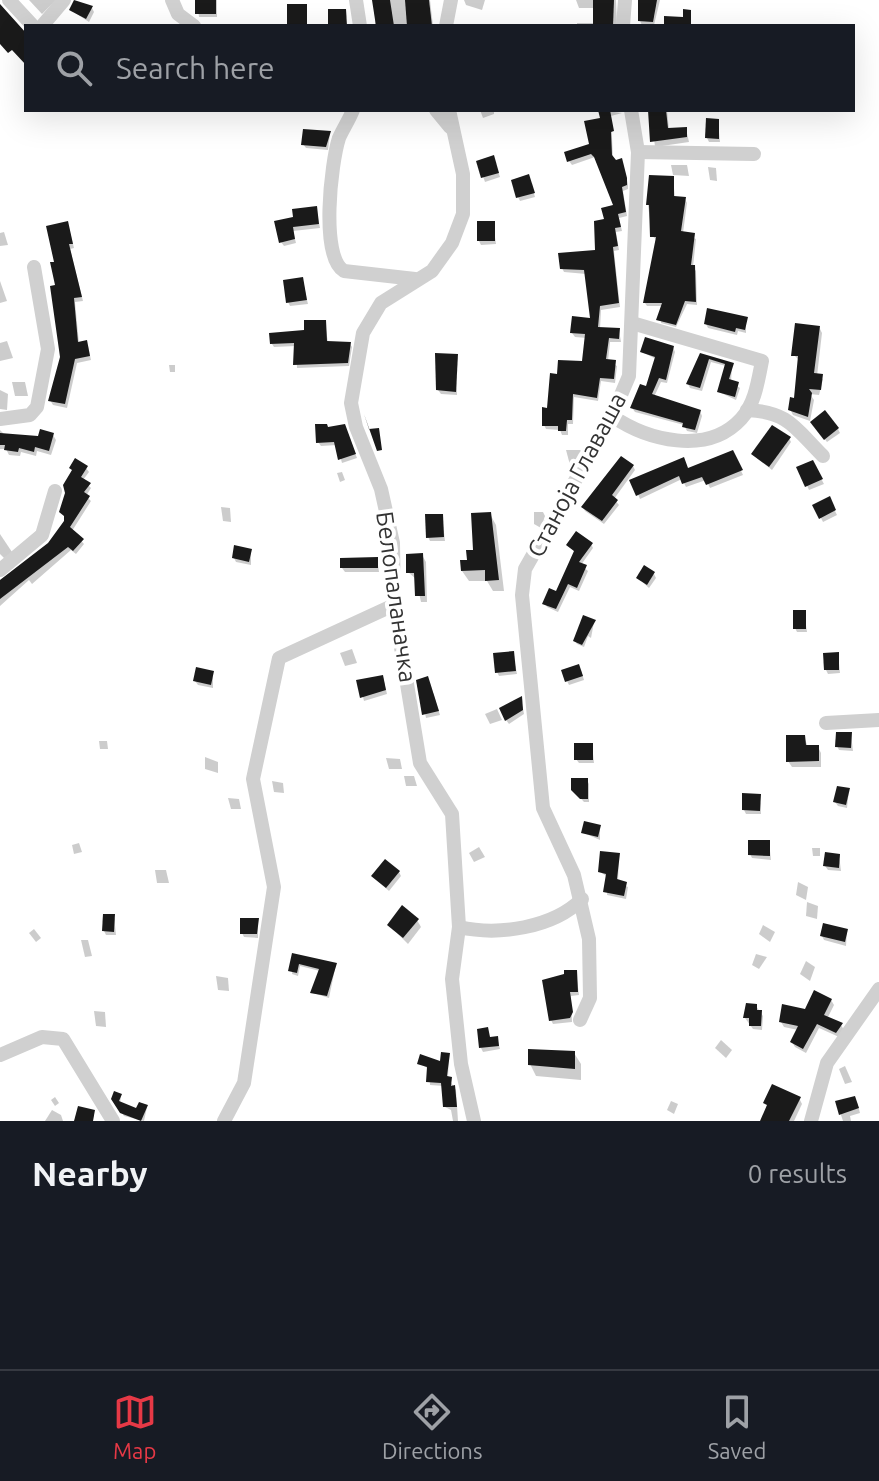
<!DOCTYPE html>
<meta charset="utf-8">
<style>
:root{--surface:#171b24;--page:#242831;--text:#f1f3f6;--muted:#9ea1a6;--line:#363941;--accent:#e63946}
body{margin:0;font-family:Ubuntu,sans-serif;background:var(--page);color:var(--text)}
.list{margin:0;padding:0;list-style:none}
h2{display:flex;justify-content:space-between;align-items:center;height:104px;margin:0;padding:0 32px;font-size:34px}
h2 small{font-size:26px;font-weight:400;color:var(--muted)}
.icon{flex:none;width:44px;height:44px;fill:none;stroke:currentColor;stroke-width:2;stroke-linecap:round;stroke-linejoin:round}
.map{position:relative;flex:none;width:879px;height:1121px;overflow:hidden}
.search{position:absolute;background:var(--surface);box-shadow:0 8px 32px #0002;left:24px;right:24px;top:24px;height:88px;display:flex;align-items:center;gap:20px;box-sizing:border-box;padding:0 28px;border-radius:0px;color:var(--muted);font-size:30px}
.sheet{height:248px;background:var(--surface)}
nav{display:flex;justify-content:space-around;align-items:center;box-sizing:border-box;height:112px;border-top:2px solid var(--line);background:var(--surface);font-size:22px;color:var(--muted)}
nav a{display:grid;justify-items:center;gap:4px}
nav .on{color:var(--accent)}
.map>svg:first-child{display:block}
.shadow{fill:#0003}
.building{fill:#1a1a1a}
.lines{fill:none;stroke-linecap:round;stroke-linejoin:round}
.minor{stroke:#d0d0d0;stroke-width:14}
.labels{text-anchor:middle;stroke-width:8;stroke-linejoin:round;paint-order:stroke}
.street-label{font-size:24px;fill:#333;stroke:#fff}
</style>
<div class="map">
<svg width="879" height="1121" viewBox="0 0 879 1121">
<rect width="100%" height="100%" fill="#fff"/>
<!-- shadow -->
<g class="shadow">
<path d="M29 0H56L42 14Z"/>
<path d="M197 0H217V17H199Z"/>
<path d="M375 0H430L433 26H375Z"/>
<path d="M464 0H485L482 10 466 5Z"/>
<path d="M576 0H616L617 26H577V23H595V8H579Z"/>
<path d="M642 0H660L654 25H642L640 21Z"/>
<path d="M92 8 94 12 89 22 71 10Z"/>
<path d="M480 110H494V114L483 118Z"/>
<path d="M600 110 622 113 611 116 613 159 623 164 628 184V189L623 191 627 216 619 218 622 231 616 232 619 250 614 251 620 307 601 310 600 329 619 330 621 342H610L608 361 617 366 615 383 601 381 598 401 574 397 573 424H568V435H562L560 430 546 429 544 425 559 376 583 363 587 338 575 337 572 333 592 320 586 274 564 272 562 268 597 252 615 206 595 157 572 165 569 161 591 145 603 120Z"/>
<path d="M651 110H667L669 130 686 129 689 142 655 147Z"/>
<path d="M718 121 720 142H709L707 138Z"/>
<path d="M330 133 328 150 306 148 303 144Z"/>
<path d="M478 162H495L500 177 485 182Z"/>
<path d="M671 165H687L689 176 673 175Z"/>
<path d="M708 167 716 168 717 181 710 180Z"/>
<path d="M673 178 675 198 685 199 687 203 683 233 696 239 693 267 696 271 697 305 687 304 676 327 661 323 663 306H647L645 303 657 240 652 236 648 205Z"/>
<path d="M530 180 535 197 520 201 518 197Z"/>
<path d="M316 208 320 228 293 231 296 243 284 246 281 242 295 218Z"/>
<path d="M493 223 496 244 481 245 479 241Z"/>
<path d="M69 228 74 248 70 249 83 301 75 302 79 343 88 346 91 360 77 363 67 408 53 405 50 400 62 357 57 263Z"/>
<path d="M4 232 8 245 0 246V233Z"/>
<path d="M302 280 308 304 290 306 288 302Z"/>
<path d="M0 281 7 301 0 303Z"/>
<path d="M746 319V333L738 331 737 335 708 328 706 324Z"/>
<path d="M325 322 328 343 350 344 352 347 349 366 297 368 296 346 274 347 272 344 271 335 306 332Z"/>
<path d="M819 327 822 333 817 376 823 379 819 395 810 394 814 400 810 421 793 415 790 409 795 400 800 361 794 355Z"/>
<path d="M7 341 13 358 0 361V343Z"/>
<path d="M673 347 675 352 667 383 661 382 654 397 700 411 702 416 697 433 687 431 684 425 635 412 632 408 648 389 656 359 642 352Z"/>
<path d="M456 356 457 395 441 394 438 390Z"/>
<path d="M701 356 732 365 731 382 740 388 736 400 719 392 726 366 711 362 702 391 690 388 688 384Z"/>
<path d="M169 365H175V372H170Z"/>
<path d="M12 382H25L28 396H15Z"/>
<path d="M0 390 8 394 7 410 0 409Z"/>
<path d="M815 426 838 429 840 433 827 442Z"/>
<path d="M328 429 346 430 357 458 342 463 337 445 321 446 318 442Z"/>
<path d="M0 430 6 436 40 439 53 435 56 440 51 455 37 451 36 456 21 452 20 456 9 455 6 449H0Z"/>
<path d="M789 438 791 442 772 470 753 455Z"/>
<path d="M566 450H581L585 456 580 465H570Z"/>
<path d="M732 452 743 475 710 488 706 480 686 487 682 479 640 499 632 481 683 459 689 478Z"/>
<path d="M812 462 824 484 809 490 799 468Z"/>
<path d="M633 466 635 470 614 499 619 505 604 524 585 511 583 507Z"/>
<path d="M86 468 89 472 83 480 91 488 86 496 91 501 72 531 84 544 76 554 71 550 32 584 29 580 0 606V580L50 544 66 518 61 512 67 493Z"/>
<path d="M337 473 342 472 345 480 340 482Z"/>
<path d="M829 499 837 515 823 522 815 506Z"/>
<path d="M221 507 230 508 231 522 223 521Z"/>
<path d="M534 512H543L545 516 541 528 534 524Z"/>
<path d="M490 514 496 525 504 591H493L487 581H469L462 571 475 552Z"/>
<path d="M442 516 445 541H430L428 537Z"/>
<path d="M0 534 12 552 5 559 0 554Z"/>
<path d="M591 544 593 548 581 565 588 571 579 591 570 587 558 612 547 607 545 603 557 594 575 552 569 546Z"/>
<path d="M251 551V565L236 562 234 558Z"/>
<path d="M422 555 426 562 427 602H421L416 579 408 572Z"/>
<path d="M377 559 379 572H345L342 568Z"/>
<path d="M654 574 656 578 649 588 638 578Z"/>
<path d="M804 612 807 632H797L795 628Z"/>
<path d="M594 622 591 638 588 636 584 647 577 644 575 641Z"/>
<path d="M352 649 357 663 345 666 340 653Z"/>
<path d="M513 653 517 674 499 676 497 672Z"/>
<path d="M838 654 840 673 828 674 826 670Z"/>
<path d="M581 670 584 680 569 685 567 681Z"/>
<path d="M213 672V688L198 685 195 681Z"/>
<path d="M384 681 387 694 364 701 359 682Z"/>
<path d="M419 681 430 683 440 715 426 718Z"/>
<path d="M521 698 524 714 509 724 506 720Z"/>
<path d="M497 709 502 720 490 724 485 714Z"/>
<path d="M851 734 853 751 839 750 837 746Z"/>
<path d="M804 737 808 747H818L821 753V767H792L788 761Z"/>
<path d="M99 741H107L108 749H100Z"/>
<path d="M592 745 594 763H579L576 759Z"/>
<path d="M205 757 218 762V773L205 769Z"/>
<path d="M386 758 400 759 402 769H389Z"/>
<path d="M404 776H414L417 786H406Z"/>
<path d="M587 780 589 784V802H584L573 790Z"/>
<path d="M272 781 283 783 284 793 274 792Z"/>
<path d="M849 790 847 808 838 806 835 802Z"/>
<path d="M760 796 761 814H746L744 810Z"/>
<path d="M228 798 239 799 241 809H231Z"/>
<path d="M600 827V840L584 833Z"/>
<path d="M769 842 771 860 752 858 750 854Z"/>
<path d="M79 843 82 852 74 854 72 845Z"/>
<path d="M479 847 485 857 474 862 469 853Z"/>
<path d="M812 848H820V856H813Z"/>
<path d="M619 855 618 882 628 887 626 899 607 895 608 877 600 872Z"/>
<path d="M839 855 841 871 828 870 825 866Z"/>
<path d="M155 870H166L169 883H157Z"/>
<path d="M399 872 401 876 389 891 373 877Z"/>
<path d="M798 882 808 887 806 900 796 895Z"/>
<path d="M807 902 818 906 817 919 806 916Z"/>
<path d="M114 916 116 935H106L104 931Z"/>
<path d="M258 920V938L244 937 242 933Z"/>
<path d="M417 920 421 927 408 944 389 925Z"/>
<path d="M763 925 775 932 770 942 759 934Z"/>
<path d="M34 929 41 938 36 942 29 933Z"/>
<path d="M847 931 846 946 824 940 822 936Z"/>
<path d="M81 940H88L92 956 85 957Z"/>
<path d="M756 954 767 957 759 969 752 965Z"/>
<path d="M294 955 336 964 329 998 313 993 320 971 300 966 298 976 292 974Z"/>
<path d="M806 961 815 967 810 981 800 974Z"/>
<path d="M576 972 579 995 571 996 572 1022 553 1024 551 1020Z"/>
<path d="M216 976 228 978 229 991 218 990Z"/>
<path d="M831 1000 834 1005 827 1019 841 1025 844 1030 839 1037 819 1028 806 1053 795 1047 792 1042 798 1030 784 1027 781 1022Z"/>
<path d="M756 1006 763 1016 762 1030 753 1029 745 1018Z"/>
<path d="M94 1011 105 1012 106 1027 96 1026Z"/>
<path d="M487 1029 490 1039 497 1038 500 1049 483 1052 481 1048Z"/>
<path d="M721 1040 732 1050 726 1058 715 1048Z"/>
<path d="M574 1053 581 1064V1080L536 1076 530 1064Z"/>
<path d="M449 1055 448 1078 456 1090 458 1121H453L451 1110 445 1107 444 1086 430 1085 429 1069 419 1063H442Z"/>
<path d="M845 1066 852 1082 845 1084 839 1069Z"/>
<path d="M773 1086 799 1098 802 1104 794 1121H762Z"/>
<path d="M121 1096 120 1104 137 1111 147 1107 144 1121 124 1116 113 1099Z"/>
<path d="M55 1097 59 1103 55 1106 51 1100Z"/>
<path d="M671 1101 678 1104 674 1114 667 1110Z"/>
<path d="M857 1102 860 1113 850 1116 851 1121H843L837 1103Z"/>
<path d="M52 1110 61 1115 63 1121H45Z"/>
</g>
<!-- building -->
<g class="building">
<path d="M74 0 93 6 86 19 69 10Z"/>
<rect x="195" y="0" width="21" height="14"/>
<path d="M372 0H390L394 26H376Z"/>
<path d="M405 0H429L432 26H407Z"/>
<path d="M593 0H614L613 26H593Z"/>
<path d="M638 0H657L653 22 638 21Z"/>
<path d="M0 4 26 33V65L12 50 8 53 0 44Z"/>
<rect x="287" y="4" width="20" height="22"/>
<path d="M328 9H346L347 26H328Z"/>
<path d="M683 9 691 10V26H664V16L683 17Z"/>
<path d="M598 110H610L614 131 611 132 612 155 616 160 622 158 627 178V185L622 187 626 212 618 214 621 227 615 228 618 246 613 247 619 303 600 306 598 327 620 328 619 339 609 338 606 359 616 360 614 379 600 378 597 398 573 394 572 420H567L566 431H558V426H542V407L547 408 550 373 557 374 558 360 582 361 585 334 570 333 572 316 590 318 584 270 560 269 558 253 595 250 594 221 604 219 601 208 613 205 594 157 591 154 567 162 564 152 589 144 584 121 600 118Z"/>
<path d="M648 110H666L668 128 687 127V137L650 142Z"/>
<path d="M706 118 719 119V139L705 138Z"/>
<path d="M303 129 331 131 326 147 301 145Z"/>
<path d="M494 155 499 173 481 178 476 161Z"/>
<path d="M529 174 535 193 516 198 511 180Z"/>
<path d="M649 175 674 176V196L686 197 681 231 695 233 691 265H695L696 302 685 301 676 325 656 320 662 303H643L656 237H650L649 205H646Z"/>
<path d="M317 206 319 224 293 227 295 239 279 243 274 221 293 217 292 209Z"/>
<path d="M68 221 73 244H69L82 297 74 298 78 342 87 340 90 356 75 359 65 404 48 401 60 357 50 286 55 285 50 262H54L46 226Z"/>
<rect x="477" y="221" width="18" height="20"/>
<path d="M303 277 307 300 286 303 283 280Z"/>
<path d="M707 308 748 317 745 330 736 328 735 332 704 324Z"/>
<path d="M304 320H326L327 341 351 342 348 363 293 365 294 343 270 344 269 333 304 330Z"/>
<path d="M795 323 820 326 814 373 823 374 821 390 809 389 812 393 808 417 788 410 790 397 794 398 798 356H791Z"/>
<path d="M645 337 674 346 666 380 659 378 652 394 701 410 695 430 682 427 683 423 630 408 640 384 646 386 655 357 640 352Z"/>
<path d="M435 353 458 354 456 392 436 390Z"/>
<path d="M700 353 734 363 729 379 739 382 735 397 717 392 725 364 709 359 700 388 686 384Z"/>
<path d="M825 410 839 428 824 440 810 422Z"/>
<path d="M364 414 369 429 379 428 382 450 377 451Z"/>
<path d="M315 424H327L328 427 345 424 356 454 338 460 334 442 316 443Z"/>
<path d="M772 425 791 437 769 467 751 454Z"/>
<path d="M40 429 54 433 49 451 35 447 34 452 19 448 18 452 4 450 5 445H0V433L38 436Z"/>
<path d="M733 450 743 470 706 485 702 477 682 484 679 476 636 496 629 480 684 457 688 468Z"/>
<path d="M621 456 634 465 612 495 618 500 602 521 581 507Z"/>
<path d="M75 458 88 466 81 477 91 483 84 492 90 496 70 527 84 539 73 551 68 547 0 599V580L48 543 64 521V516L59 512 65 493 63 485 72 470 69 468Z"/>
<path d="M813 460 823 479 805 487 796 467Z"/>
<path d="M830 496 836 510 819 519 812 505Z"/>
<path d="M491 512 499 580 485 581V570L461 571 460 560H467L466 550H473L471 513Z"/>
<path d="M425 514H443L444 537 426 538Z"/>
<path d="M576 531 593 543 579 562 587 565 577 588 568 584 556 609 542 604 549 588 556 591 574 551 566 545Z"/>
<path d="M234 545 252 549 249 562 232 558Z"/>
<path d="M423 553 425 596H415L414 573H406V554Z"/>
<path d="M378 557V568H340V558Z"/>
<path d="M644 565 655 572 647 585 636 578Z"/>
<rect x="793" y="610" width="13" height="19"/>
<path d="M583 615 596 620 582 645 573 641Z"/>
<path d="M514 651 516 671 495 673 493 653Z"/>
<path d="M839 652V670H824L823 653Z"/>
<path d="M579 664 583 676 565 682 561 670Z"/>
<path d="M196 667 214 671 211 685 193 681Z"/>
<path d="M383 675 386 690 360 698 356 680Z"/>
<path d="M428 676 439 711 422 715 416 680Z"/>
<path d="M522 696 523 710 505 721 499 708Z"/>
<path d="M836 732H852L851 748 835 747Z"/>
<path d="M786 735H805L806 745H819V761L786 762Z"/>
<rect x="574" y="743" width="19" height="17"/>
<path d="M571 778H588V799H580L571 790Z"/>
<path d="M837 786 850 788 846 805 833 802Z"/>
<path d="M742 793 761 794 760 811 742 810Z"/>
<path d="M584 821 601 825 598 837 581 833Z"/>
<path d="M748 840H770V856L748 855Z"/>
<path d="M600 851 620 853 617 879 627 882 624 896 603 892 606 874 598 872Z"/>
<path d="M825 852 840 854 839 868 823 866Z"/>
<path d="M385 859 400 871 386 888 371 876Z"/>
<path d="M402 905 419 919 403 938 387 925Z"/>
<path d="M103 914H115L114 932 102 931Z"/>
<path d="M240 918H259L257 934H240Z"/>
<path d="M823 923 848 929 845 942 820 936Z"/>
<path d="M292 953 337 963 327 996 310 993 319 969 299 964 297 973 288 971Z"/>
<path d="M564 970H577L578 992H570L573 1012 570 1018 549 1021 542 980 564 974Z"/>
<path d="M814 990 832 999 824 1015 843 1023 836 1033 817 1024 803 1049 790 1042 798 1026 779 1022 782 1004 805 1009Z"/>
<path d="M746 1003 757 1004V1010H762L761 1026H749V1018H743Z"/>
<path d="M488 1027 490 1037 498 1036 499 1046 479 1048 477 1029Z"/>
<path d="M528 1049 575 1051V1069L528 1065Z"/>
<path d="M441 1052 450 1053 447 1076 452 1077 451 1086 455 1085 457 1107H443L441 1083 426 1082 427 1067 417 1064 420 1054 440 1061Z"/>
<path d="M772 1084 801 1097 789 1121H760L767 1105 763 1103Z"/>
<path d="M114 1091 122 1094 119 1101 136 1108 139 1102 148 1105 141 1121 120 1113 111 1099Z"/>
<path d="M855 1096 859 1108 839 1115 835 1101Z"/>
<path d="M78 1106 95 1110 93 1121H74Z"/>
</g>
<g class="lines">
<!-- minor -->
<g class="minor">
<path d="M9 0 33 26"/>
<path d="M172 0 178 14 194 26"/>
<path d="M356 0 360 26"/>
<path d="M42 26 64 0"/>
<path d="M446 26 451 0"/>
<path d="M623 26 625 0"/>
<path d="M353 110C349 120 343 129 339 138 331 163 320 257 344 271L415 279"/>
<path d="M436 110 450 127"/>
<path d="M449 110 463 174V214L452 243 432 271 381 303 363 333 351 403 356 427 381 489 393 543 394 605 420 763 452 814 459 927 452 979 461 1064 474 1121"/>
<path d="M638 152 754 154"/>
<path d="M747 410C789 412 795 428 823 456"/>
<path d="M612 416C647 440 707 456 741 419 755 404 758 381 762 361L632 323"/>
<path d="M0 419 30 415 37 407 48 349 34 267"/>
<path d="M0 570 42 535 55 491"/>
<path d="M826 723 879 720"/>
<path d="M459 927C498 936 553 928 582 899"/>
<path d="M580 1020 590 998 589 939 574 875 543 808 522 595 525 569 612 416 629 376 638 152 631 110"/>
<path d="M0 1055 42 1037 63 1039 113 1121"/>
<path d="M224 1121 244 1083 274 887 253 779 279 658 394 605"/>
<path d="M811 1121 827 1063 879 989"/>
</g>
</g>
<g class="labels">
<!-- street labels -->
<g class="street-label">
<text transform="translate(577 475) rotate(-62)" y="8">Станоја Главаша</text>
<text transform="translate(396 597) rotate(82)" y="8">Белопаланачка</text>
</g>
</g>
</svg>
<div class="search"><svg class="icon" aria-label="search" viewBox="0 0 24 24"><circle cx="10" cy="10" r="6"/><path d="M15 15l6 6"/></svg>Search here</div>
</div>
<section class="sheet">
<h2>Nearby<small>0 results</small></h2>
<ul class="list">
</ul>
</section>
<nav>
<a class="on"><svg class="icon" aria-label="map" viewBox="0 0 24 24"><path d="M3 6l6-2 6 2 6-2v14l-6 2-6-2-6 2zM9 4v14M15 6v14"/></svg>Map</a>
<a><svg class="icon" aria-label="directions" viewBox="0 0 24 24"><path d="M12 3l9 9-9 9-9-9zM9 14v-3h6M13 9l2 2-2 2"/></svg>Directions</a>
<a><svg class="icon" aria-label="saved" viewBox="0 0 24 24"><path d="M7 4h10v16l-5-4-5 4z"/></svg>Saved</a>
</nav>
